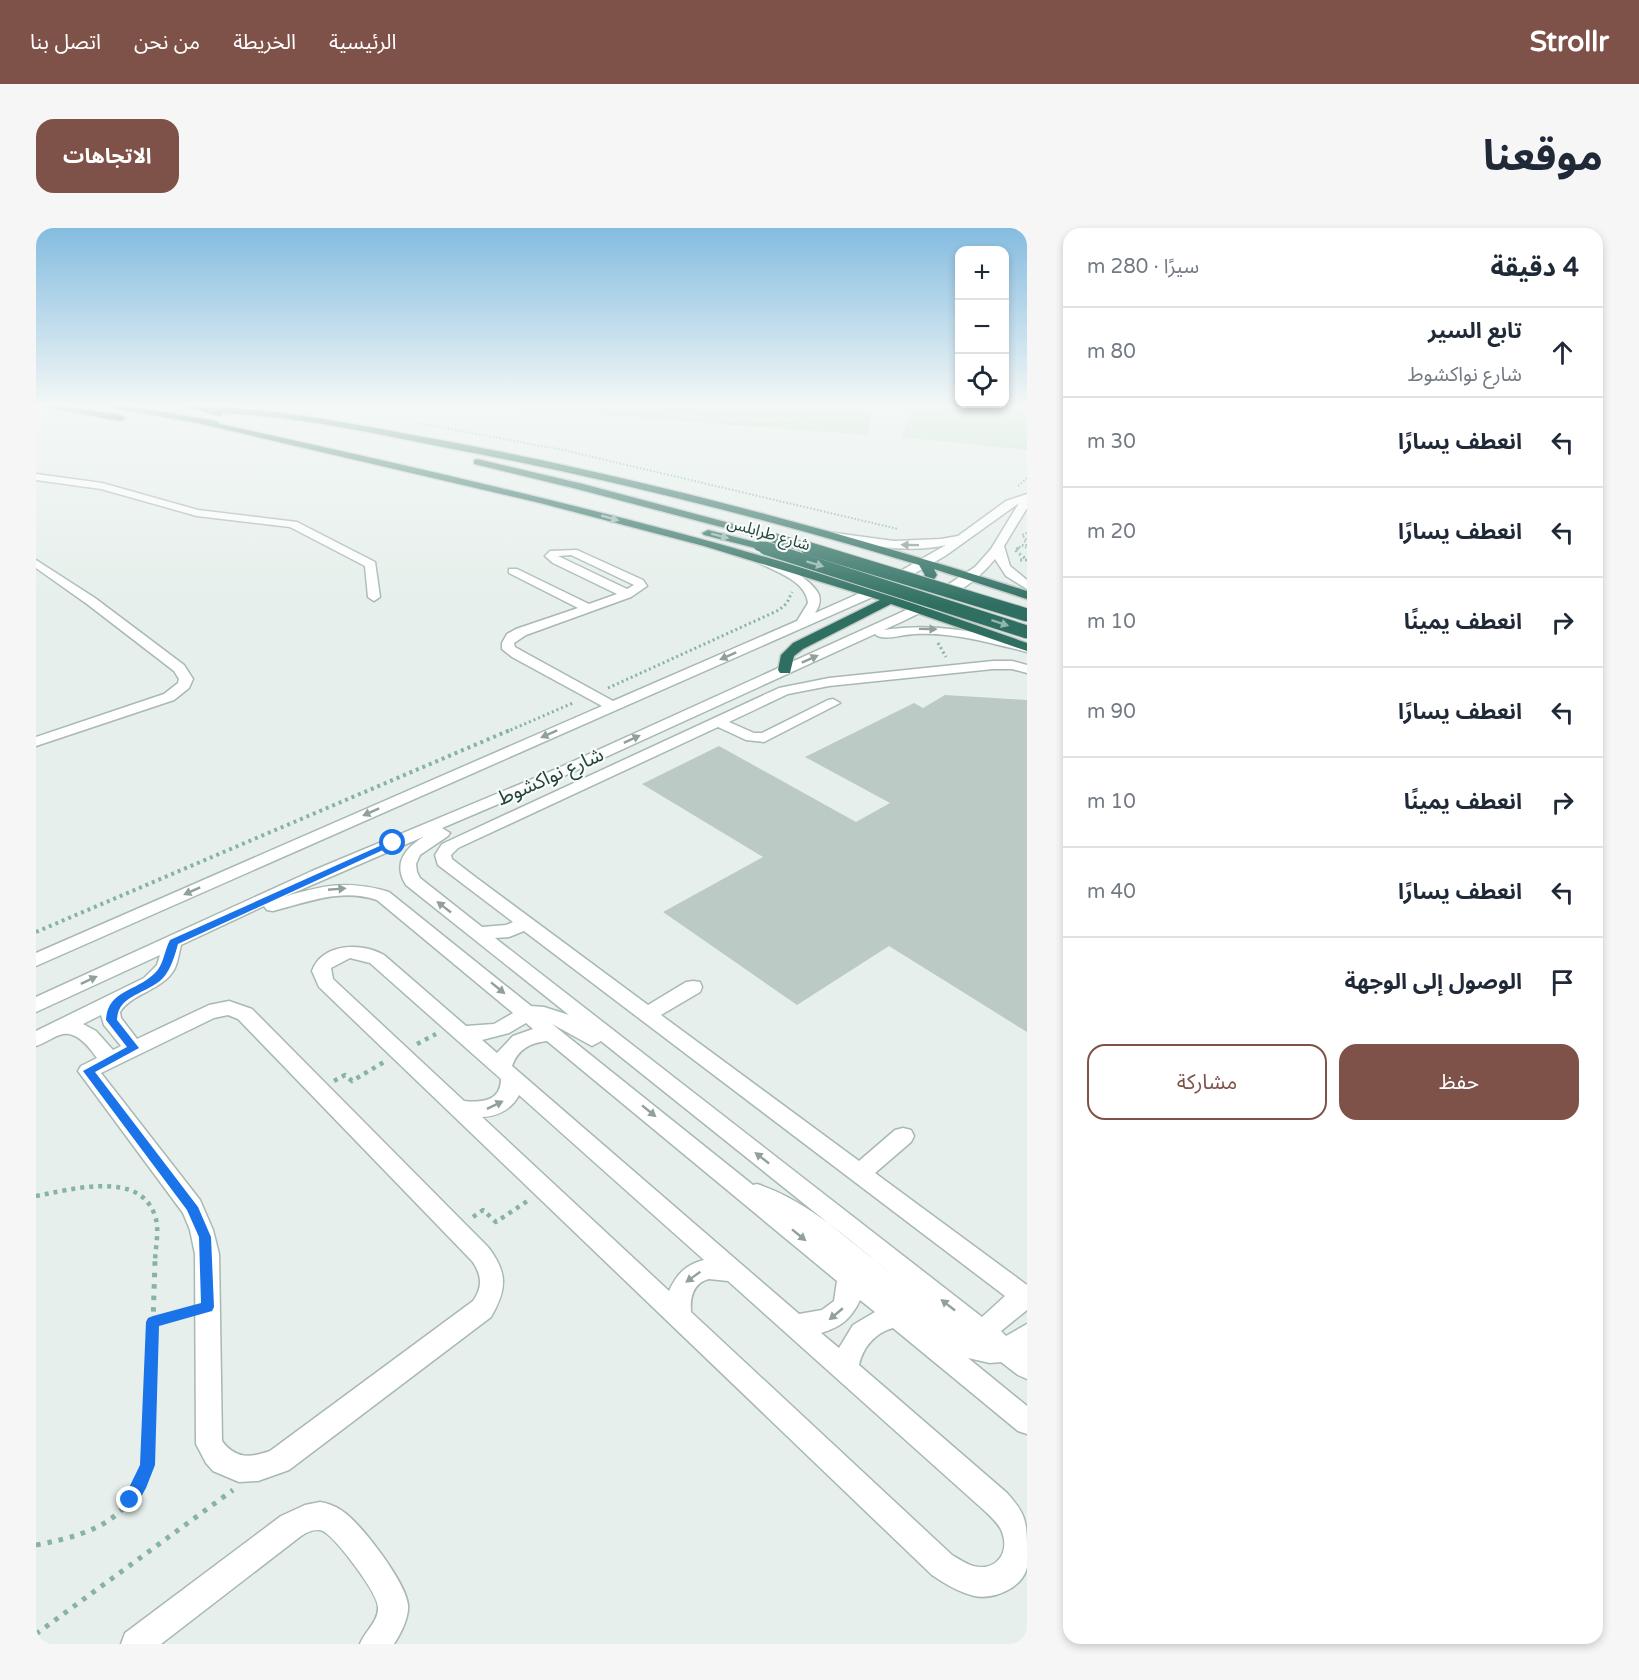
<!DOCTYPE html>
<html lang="ar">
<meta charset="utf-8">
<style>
:root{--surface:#fff;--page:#f6f6f7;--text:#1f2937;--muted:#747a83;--line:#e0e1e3;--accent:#7f5249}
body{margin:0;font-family:"Varela Round","Noto Sans Arabic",sans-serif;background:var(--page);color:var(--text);direction:rtl}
.controls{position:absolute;right:18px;top:18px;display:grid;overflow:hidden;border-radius:12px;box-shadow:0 3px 9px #0003}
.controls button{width:54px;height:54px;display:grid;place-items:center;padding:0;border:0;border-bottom:2px solid var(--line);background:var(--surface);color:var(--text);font:30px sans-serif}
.stop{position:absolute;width:18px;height:18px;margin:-14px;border:4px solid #1a73e8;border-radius:50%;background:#fff}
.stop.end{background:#1a73e8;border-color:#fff;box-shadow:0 2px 6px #0008}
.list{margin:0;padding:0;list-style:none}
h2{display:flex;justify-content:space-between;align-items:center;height:78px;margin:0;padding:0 24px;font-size:26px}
h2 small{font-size:20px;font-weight:400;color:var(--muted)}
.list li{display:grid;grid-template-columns:39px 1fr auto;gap:18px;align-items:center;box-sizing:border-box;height:90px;padding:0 24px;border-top:2px solid var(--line)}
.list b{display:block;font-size:22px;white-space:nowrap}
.list p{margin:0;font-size:20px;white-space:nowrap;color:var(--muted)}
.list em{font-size:20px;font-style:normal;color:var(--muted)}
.actions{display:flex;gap:12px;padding:18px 24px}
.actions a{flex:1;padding:14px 0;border:2px solid var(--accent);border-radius:18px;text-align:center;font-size:21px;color:var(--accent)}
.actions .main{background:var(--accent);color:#fff}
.icon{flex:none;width:33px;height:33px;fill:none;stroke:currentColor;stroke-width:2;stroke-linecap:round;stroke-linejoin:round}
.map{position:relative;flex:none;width:991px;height:1416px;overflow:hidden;direction:ltr;border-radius:18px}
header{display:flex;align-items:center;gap:36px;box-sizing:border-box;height:84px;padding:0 30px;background:var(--accent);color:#fff}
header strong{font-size:28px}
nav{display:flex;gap:33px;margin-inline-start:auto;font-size:21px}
.intro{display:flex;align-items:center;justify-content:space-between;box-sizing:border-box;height:144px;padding:0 36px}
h1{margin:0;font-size:42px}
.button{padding:15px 27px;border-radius:18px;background:var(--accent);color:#fff;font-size:21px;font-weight:700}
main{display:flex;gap:36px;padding:0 36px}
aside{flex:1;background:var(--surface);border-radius:18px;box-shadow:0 3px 9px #0003}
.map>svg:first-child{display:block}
.green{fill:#bfe0c8}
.building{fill:#bbcac4}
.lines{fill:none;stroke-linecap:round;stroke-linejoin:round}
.minor-casing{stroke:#a8b8b2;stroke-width:3}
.highway-casing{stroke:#c2cac8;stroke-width:3}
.path-far4{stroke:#86b3a5;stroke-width:2;stroke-dasharray:1.5 2;stroke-linecap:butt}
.path-far3{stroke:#86b3a5;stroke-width:3;stroke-dasharray:2 3;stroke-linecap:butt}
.path-far2{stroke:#86b3a5;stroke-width:4;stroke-dasharray:3 4;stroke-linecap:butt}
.path-far1{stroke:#86b3a5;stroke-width:4.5;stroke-dasharray:4 5;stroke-linecap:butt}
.path{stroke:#86b3a5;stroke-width:5;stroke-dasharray:4.5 7;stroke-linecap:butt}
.minor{fill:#fff;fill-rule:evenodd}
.highway{fill:#2f6f62;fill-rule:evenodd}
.highway-bridge-far1-casing{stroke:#c2cac8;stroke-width:11;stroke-linecap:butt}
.highway-bridge-casing{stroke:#c2cac8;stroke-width:15;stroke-linecap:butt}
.highway-bridge-far1{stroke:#2f6f62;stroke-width:10}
.highway-bridge{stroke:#2f6f62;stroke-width:13}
.oneway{fill:#93b5ae}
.oneway2{fill:#92a09c}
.route{fill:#1a73e8}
.labels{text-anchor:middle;stroke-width:4.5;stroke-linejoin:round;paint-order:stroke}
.far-street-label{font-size:16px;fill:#24423a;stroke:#f7fbf9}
.street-label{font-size:20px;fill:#24423a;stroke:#f7fbf9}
</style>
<header>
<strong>Strollr</strong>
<nav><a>الرئيسية</a><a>الخريطة</a><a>من نحن</a><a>اتصل بنا</a></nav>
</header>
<div class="intro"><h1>موقعنا</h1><a class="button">الاتجاهات</a></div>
<main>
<aside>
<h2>4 دقيقة<small>سيرًا · 280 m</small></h2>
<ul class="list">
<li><svg class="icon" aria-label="ahead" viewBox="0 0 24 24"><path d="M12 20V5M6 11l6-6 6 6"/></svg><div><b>تابع السير</b><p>شارع نواكشوط</p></div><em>80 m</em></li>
<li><svg class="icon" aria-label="left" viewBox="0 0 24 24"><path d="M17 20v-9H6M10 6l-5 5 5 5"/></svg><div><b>انعطف يسارًا</b></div><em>30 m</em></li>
<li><svg class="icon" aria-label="left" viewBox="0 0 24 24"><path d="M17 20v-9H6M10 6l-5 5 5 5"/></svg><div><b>انعطف يسارًا</b></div><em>20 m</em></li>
<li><svg class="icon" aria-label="right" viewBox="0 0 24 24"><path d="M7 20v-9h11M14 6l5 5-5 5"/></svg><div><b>انعطف يمينًا</b></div><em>10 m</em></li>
<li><svg class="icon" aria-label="left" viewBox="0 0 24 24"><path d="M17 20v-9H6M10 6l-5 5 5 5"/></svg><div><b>انعطف يسارًا</b></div><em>90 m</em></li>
<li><svg class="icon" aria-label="right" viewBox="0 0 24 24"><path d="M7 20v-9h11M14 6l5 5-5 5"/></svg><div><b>انعطف يمينًا</b></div><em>10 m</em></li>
<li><svg class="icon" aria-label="left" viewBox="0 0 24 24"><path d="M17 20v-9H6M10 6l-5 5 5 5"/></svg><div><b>انعطف يسارًا</b></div><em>40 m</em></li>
<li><svg class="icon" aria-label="arrive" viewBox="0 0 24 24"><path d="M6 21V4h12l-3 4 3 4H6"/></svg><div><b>الوصول إلى الوجهة</b></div></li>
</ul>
<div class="actions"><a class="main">حفظ</a><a>مشاركة</a></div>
</aside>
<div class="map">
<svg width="991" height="1416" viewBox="0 0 991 1416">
<rect width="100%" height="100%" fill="#e6efeb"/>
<!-- green -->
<g class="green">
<path d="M443 178H836L832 207Z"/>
<path d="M877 178H991V222L865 209Z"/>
</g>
<!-- building -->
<path class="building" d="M909 467 991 472V804L853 718 761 777 627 684 727 629 606 556 683 518 820 594 854 575 769 529 878 475 887 480Z"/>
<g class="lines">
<!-- minor casing -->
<g class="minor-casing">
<g id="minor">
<path d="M0 246 66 255 162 282 261 294 339 334 344 369 338 373 332 369 329 338 254 299 161 288 65 261 0 252Z"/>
<path d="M991 266V280L968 318 974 338 991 352V361L970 348 959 331C932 365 886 384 848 402 897 394 943 404 991 416V424C954 415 917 404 879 406 868 406 846 414 839 406L528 548 406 600 414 605 412 608 384 627 380 636 381 644 384 650 446 699 470 697 477 694 402 637 399 627 406 616 743 460 793 450 957 433H976L991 437V445L976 441H957L793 458 752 466 693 494 718 505H726L792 472 797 471 804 475 728 514 710 512 682 499 422 620 415 627 416 631 438 648 612 777 650 754 657 753 664 754 666 759 664 764 625 787 823 933 859 902 867 900 875 902 878 908 875 914 839 945 991 1057V1082L965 1103 970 1108 991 1096V1151L982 1147 965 1134 954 1135 932 1130 991 1178V1206L982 1203 857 1100C839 1105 827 1119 823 1137L971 1265C989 1285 991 1293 991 1320 991 1326 991 1333 991 1339 987 1360 957 1372 938 1368 923 1364 909 1356 896 1347L283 759 276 743C286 715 325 714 348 727L430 798 458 796 477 785 341 672C304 660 273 674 237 683L231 682 228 678 145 717C143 725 142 733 139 740 127 763 97 764 84 784L85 790 101 811 173 777 193 773 216 781 452 1019C472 1045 471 1061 455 1089L253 1242 222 1253 203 1254 177 1243 170 1235 160 1216 159 1026 154 1002 147 985 42 843 45 838 61 830C54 820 41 803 27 806 18 808 9 815 0 818V803L108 750 121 737 124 727 0 784V769L276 643 518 542 879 378 939 339 955 321 983 275 909 328 839 368 0 738V725L566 478 476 429 466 421V415L471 406 480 401 542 380 473 345V341H481L553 376 581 366 517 335 509 328 514 323 541 322 607 352 611 358 595 369 490 407 478 415 479 419 486 423 577 473 761 393 772 375C770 353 741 344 723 335V331C738 328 777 352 783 367 785 374 783 379 779 385L831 362 910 317C872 326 832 317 795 309L789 306 791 304 858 313 905 311 922 308 970 273ZM535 327 598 357 591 361 522 328ZM389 608C370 619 356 635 370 657L533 787 508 779 495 778 353 664C313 652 288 657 248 669ZM488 703 969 1068 946 1089 459 710 473 709ZM314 730 334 735 465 851C465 873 446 875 428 873L297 751 295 740ZM65 787 68 797 85 818 77 822 60 803 47 796ZM192 787 202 791 436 1033C446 1047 447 1059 437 1073L234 1223C214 1230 199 1231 186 1213L183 1026 177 1002 164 972 65 845 178 790ZM490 795 497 801 477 808 461 825 446 812 473 805ZM516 796 556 818 565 813 857 1047C814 1013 773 973 721 956L717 957ZM511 813 801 1053 798 1073 786 1082 763 1086 476 838C482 821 494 815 511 813ZM483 867 668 1032C649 1037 641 1046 633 1063L446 889C462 888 475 882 483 867ZM673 1051 692 1053 951 1285C956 1290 963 1296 966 1304 974 1325 960 1344 937 1338 930 1336 923 1331 916 1327L655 1084C654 1069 657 1055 673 1051ZM824 1072 839 1084 817 1097 803 1120 785 1105C805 1099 815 1091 824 1072Z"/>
<path d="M0 332 59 370 148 437 157 451 153 460 138 472 0 518V509L128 466 142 455 143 451 138 443 51 376 0 340Z"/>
<path d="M284 1274C291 1275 299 1278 305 1282 324 1294 370 1354 372 1377 373 1390 365 1405 358 1416H324C329 1403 343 1393 342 1379 342 1365 300 1310 287 1303 280 1300 271 1304 265 1308L125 1416H85L89 1405 245 1288 269 1277Z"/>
</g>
</g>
<!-- highway casing -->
<g class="highway-casing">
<g id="highway">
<path d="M3 178H27L85 187 90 190 85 193Z"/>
<path d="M68 178H90L180 193 184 196C409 246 634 296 854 367L886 351 889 347 883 337C728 290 572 250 412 220 338 205 264 189 188 185L184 188 146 178C237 178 326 198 415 214 611 251 802 303 991 363V371L898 341 901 347 894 357 865 371 991 415V423L855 376 767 421 758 428 754 445H744L742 442 745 427 757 415 844 372 668 318 504 275 166 196Z"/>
<path d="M441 231 547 256 742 308 744 310 738 313 541 261 438 236V232Z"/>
<path d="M672 302 727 316 729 318 723 321 668 307 666 305Z"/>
</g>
</g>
<!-- path-far4 -->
<g class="path-far4">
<path d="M614 178 654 182 697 196 756 195 770 191 766 186 751 178"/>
<path d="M381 195 527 222 862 301"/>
<path d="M982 258 991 250"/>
<path d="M991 305 986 307 990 311 988 313 991 314"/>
<path d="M991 317H985L991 320"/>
<path d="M980 321 986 318"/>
</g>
<!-- path-far3 -->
<g class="path-far3">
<path d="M983 320 979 322 991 332H984"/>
<path d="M902 415 910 429"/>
<path d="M572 460 743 382 751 375 756 364"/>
<path d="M470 504 537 475"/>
</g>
<!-- path-far2 -->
<path class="path-far2" d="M0 704 474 502"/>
<!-- path-far1 -->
<g class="path-far1">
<path d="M381 816 400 806"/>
<path d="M298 853 309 847 316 853 348 834"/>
<path d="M0 968C34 962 104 941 119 988 124 1001 119 1021 119 1035"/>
<path d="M437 989 447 982 460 994 493 972"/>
</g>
<!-- path -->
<g class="path">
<path d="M117 1094 150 1085"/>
<path d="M0 1317C63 1305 103 1289 113 1219L119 1033"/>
<path d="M0 1406 197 1262"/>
</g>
<!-- minor -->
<use href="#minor" class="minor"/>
<!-- highway -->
<use href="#highway" class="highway"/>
<!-- highway-bridge-far1 casing -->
<g class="highway-bridge-far1-casing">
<g id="highway-bridge-far1">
<path d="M738 310 776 321"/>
<path d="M723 318 734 321"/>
</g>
</g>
<!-- highway-bridge casing -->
<g class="highway-bridge-casing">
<g id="highway-bridge">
<path d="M729 320 991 404"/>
<path d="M771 320 991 387"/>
</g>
</g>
<!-- highway-bridge-far1 -->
<use href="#highway-bridge-far1" class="highway-bridge-far1"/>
<!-- highway-bridge -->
<use href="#highway-bridge" class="highway-bridge"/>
</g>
<!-- one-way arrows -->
<defs><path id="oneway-solid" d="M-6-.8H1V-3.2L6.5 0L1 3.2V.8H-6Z" transform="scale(1.5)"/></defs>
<g class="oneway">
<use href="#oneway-solid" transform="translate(574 290) rotate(16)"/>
<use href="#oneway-solid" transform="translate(684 308) rotate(15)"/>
<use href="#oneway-solid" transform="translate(779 336) rotate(17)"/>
<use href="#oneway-solid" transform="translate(964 395) rotate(18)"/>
</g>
<g class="oneway2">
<use href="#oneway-solid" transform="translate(874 317) rotate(-179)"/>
<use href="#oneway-solid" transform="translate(892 401) rotate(1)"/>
<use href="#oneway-solid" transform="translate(692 428) rotate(156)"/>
<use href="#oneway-solid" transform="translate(774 431) rotate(-24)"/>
<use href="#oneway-solid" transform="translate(513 506) rotate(156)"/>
<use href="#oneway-solid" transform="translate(596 511) rotate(-25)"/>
<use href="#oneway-solid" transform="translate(335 584) rotate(156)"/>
<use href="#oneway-solid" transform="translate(301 661) rotate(-5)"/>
<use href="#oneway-solid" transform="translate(156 663) rotate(156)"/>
<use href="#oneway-solid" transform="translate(408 679) rotate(-142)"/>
<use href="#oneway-solid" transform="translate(53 752) rotate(-25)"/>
<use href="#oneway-solid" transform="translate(462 760) rotate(39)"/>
<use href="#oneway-solid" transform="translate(459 877) rotate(-26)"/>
<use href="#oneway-solid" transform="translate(613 883) rotate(39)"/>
<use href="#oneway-solid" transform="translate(726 930) rotate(-142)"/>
<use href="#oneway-solid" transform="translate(763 1007) rotate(39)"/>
<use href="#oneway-solid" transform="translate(657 1049) rotate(144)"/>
<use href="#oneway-solid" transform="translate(912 1077) rotate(-142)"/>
<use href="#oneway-solid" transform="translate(800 1086) rotate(140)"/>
</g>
<!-- sky -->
<linearGradient id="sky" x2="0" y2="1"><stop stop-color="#84bce0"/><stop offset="0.47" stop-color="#f4f8f6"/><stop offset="1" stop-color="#f4f8f6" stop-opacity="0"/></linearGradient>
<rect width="991" height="377" fill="url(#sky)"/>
<!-- route -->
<path class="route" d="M357 612 361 615 360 616 142 716C139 727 135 741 127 750 110 767 82 766 81 792L103 820 59 844 162 979 175 1009 178 1079 176 1083 123 1098 119 1237 110 1260 100 1278 94 1280 89 1278 87 1272 104 1237 110 1094 112 1090 117 1088 165 1075 163 1009 151 982 47 843 91 819 70 792C72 762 99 764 118 746 128 737 128 723 134 712Z"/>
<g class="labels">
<!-- far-street labels -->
<g class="far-street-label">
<text transform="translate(733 305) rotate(16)" y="6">شارع طرابلس</text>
</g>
<!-- street labels -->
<g class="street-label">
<text transform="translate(514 548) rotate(-24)" y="7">شارع نواكشوط</text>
</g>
</g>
</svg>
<div class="controls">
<button>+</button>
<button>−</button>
<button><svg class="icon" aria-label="locate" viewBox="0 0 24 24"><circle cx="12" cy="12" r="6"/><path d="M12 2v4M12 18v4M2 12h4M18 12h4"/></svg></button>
</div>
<div class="stop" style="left:357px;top:615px"></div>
<div class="stop end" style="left:94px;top:1272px"></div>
</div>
</main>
